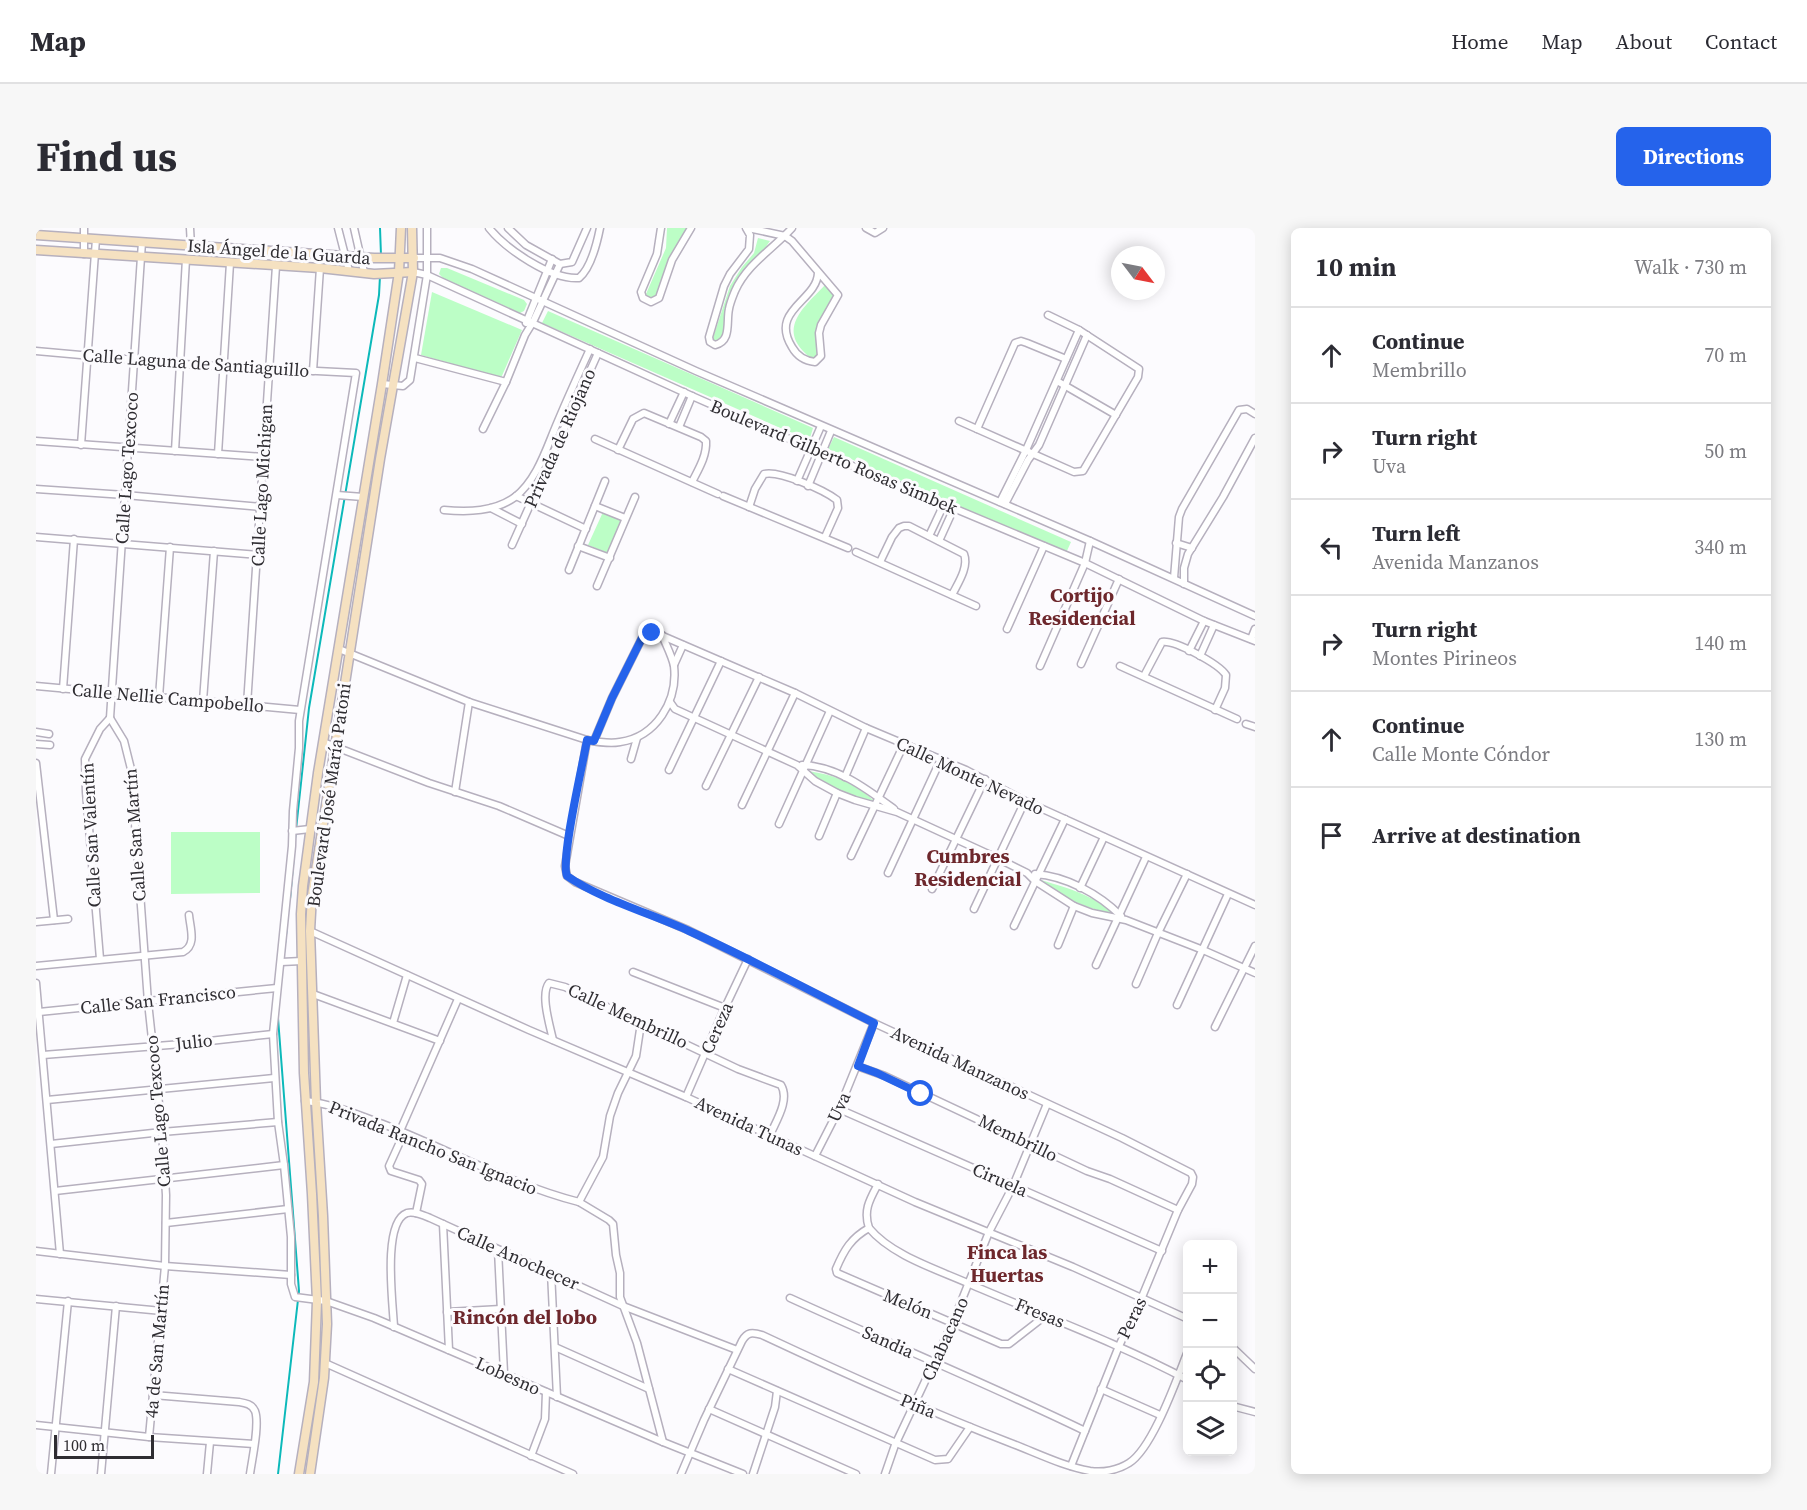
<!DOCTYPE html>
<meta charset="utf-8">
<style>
:root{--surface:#fff;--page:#f7f7f7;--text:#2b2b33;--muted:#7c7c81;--line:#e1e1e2;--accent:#2563eb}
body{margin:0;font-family:"Source Serif 4",serif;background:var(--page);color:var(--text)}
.controls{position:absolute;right:18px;bottom:18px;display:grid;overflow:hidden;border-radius:9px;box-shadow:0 3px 15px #0003}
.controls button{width:54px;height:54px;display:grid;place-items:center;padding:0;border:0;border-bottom:2px solid var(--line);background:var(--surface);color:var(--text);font:30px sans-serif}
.compass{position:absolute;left:1075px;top:18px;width:54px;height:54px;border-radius:50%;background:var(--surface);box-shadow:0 3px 15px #0003;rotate:122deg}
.scale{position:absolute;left:18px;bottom:15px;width:100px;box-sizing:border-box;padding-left:6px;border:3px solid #2f2d32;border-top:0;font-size:16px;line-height:21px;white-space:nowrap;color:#2f2d32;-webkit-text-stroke:4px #fcfbfe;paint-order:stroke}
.stop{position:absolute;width:18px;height:18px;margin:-14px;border:4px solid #2563eb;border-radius:50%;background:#fff}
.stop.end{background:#2563eb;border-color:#fff;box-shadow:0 2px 6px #0008}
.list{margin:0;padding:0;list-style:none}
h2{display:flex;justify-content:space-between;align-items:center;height:78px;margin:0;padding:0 24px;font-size:26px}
h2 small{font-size:20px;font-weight:400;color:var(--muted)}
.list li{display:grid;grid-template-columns:39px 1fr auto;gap:18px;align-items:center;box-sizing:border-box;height:96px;padding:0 24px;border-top:2px solid var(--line)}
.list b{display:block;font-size:22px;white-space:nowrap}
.list p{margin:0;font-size:20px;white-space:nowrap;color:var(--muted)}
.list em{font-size:20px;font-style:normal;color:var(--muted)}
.icon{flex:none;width:33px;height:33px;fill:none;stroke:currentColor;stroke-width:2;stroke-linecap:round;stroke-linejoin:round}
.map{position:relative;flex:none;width:1219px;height:1246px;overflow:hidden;border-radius:9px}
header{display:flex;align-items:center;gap:36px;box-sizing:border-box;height:84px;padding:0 30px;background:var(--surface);border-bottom:2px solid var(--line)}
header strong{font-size:28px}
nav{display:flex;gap:33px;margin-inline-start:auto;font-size:21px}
.intro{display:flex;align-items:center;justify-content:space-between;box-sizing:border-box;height:144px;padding:0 36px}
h1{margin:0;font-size:42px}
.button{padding:15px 27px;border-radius:9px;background:var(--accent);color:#fff;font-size:21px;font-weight:700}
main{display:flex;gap:36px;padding:0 36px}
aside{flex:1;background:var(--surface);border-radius:9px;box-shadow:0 3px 15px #0003}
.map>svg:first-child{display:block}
.green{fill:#bcfec6}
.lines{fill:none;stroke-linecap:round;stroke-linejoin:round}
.stream{stroke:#0cb9ba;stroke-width:2}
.minor-casing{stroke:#b6b0be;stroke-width:9}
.secondary-casing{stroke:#b6b0be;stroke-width:11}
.minor{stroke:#fff;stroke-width:6}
.secondary{stroke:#f5e1c1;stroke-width:8}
.route{stroke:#2563eb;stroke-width:8}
.labels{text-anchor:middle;stroke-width:6;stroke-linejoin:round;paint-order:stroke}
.street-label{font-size:18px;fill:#2f2d32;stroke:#fcfbfe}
.neighbourhood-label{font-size:20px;font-weight:bold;fill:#6d272c;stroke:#fcfbfe}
</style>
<header>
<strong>Map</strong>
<nav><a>Home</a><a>Map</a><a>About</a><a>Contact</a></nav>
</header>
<div class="intro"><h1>Find us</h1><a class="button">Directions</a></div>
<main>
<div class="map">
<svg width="1219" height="1246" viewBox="0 0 1219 1246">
<rect width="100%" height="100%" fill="#fcfbfe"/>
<!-- green -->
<g class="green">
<path d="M631 0H651C636 21 628 44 621 69L614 73 610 66 630 20Z"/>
<path d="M722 10 734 13C723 30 707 42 699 60 690 78 695 98 682 115L676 113 694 58 706 39 718 25Z"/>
<path d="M405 40H411L488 72 491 76 488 83 484 85 407 50 403 46Z"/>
<path d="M790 56 802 69 781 104 785 122 782 130H775C739 102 767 80 790 56Z"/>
<path d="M396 64 486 102 465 150 385 127Z"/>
<path d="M512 83 777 200 774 210 751 203 506 95Z"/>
<path d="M798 209 1035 314 1030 325 792 221Z"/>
<path d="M567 284 587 293 572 325 552 317Z"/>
<path d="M772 543C803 548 817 555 841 575 815 569 793 561 772 543Z"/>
<path d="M135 604H224V665L135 666Z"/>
<path d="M1005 652C1037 662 1052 665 1079 686 1046 680 1032 671 1005 652Z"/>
</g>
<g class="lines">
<!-- stream -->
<g class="stream">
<path d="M344 0 345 27"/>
<path d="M259 611 273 480 343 67 344 48"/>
<path d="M254 671 258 626"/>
<path d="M248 725 251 698"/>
<path d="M242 790 263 1063 242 1246"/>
</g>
<!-- minor casing -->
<g class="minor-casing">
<g id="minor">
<path d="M48 0V26"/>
<path d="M154 0 155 18"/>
<path d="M302 0 313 43"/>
<path d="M318 0 328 44"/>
<path d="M453 0C470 21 515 52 543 50 555 40 561 15 564 0"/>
<path d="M472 0 490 17 524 36 536 34 551 0"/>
<path d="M625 0 621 26 605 64 607 70 615 74 623 70 636 32 655 0"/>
<path d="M710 0 714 7 713 21 694 46 688 58 673 109 674 114 679 117C696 113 690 94 693 81 694 75 697 68 699 63 711 36 737 21 756 0"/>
<path d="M712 0 749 8 756 13 802 67 785 97 783 105 785 128 779 134C770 133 761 128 756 119 733 82 781 73 782 45"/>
<path d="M830 0 839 5 847 0"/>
<path d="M378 30H404L436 41 660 143 1054 313 1219 388"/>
<path d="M377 44 391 47 656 168 776 221 1049 335 1168 393 1219 413"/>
<path d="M490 95 516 31"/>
<path d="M0 123 145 136 320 145 263 493V520L257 583 256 618 237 806 242 894 248 937 255 1009V1056L259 1069 290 1073 338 1090 627 1214 707 1246"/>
<path d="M379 130 470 154"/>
<path d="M277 143 284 40"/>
<path d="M1021 153 1080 187"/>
<path d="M346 156 367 158 374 152 391 47V0"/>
<path d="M923 193 1038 244 1047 243 1102 149 1103 141 1043 102 1012 87"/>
<path d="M633 196 648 164"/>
<path d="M643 199 656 168"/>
<path d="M447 201 470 154 489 107 497 94 524 36"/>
<path d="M941 201 979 115 985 113 991 115 1030 131"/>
<path d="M559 211 682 266"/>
<path d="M0 213 227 229"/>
<path d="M45 217 60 11"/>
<path d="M582 222 597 191 608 185 665 209 670 213C671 228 662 242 656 254"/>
<path d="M139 223 150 31"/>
<path d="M182 226 194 35"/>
<path d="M761 253 785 198"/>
<path d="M772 258 795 203"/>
<path d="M0 261 89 267 225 279"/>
<path d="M301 267 327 269"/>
<path d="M480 268 550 301"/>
<path d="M687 268 812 320"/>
<path d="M964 274 990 222 1043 102"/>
<path d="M969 276 992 232 1003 217 1051 107"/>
<path d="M559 278 589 290"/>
<path d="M713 279 719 261 728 246C743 242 788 262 801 272L802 280 789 309"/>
<path d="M455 280 486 296"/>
<path d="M408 282C432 284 458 284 479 269 502 251 511 218 522 193 532 169 543 145 554 121"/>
<path d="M893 308 908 276"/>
<path d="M0 309 222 327"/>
<path d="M903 313 918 280"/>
<path d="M1140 315 1156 320"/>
<path d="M476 317 562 125"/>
<path d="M542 318 574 330"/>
<path d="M820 324 940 378"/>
<path d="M844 334 856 309 863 300 868 298H873L928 326C933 339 922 355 916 367"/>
<path d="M533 342 569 253"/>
<path d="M1138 350 1143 289 1146 281 1203 182 1211 181 1219 186"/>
<path d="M1148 356V340L1152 326 1187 269 1219 210"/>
<path d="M561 358 599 269"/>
<path d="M971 401 1008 318"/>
<path d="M1215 411 1219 401"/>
<path d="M303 421 433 474 551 512C562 514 573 516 584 514 620 509 642 473 638 438 636 428 630 417 626 407"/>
<path d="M1153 423 1168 393"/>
<path d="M1164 428 1178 397"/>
<path d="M1045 436 1083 351"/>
<path d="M638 437 647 417"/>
<path d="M1004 438 1049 335 1054 313"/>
<path d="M1084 438 1201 491"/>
<path d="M1108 448 1126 414C1139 412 1183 436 1190 447L1189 460 1179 482"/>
<path d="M0 458 264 482"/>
<path d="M27 461 38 311"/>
<path d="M123 469 134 319"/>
<path d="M167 473 178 323"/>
<path d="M634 474 639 481 761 537 779 553 801 565 819 572 861 584 961 630 991 645 999 653 1038 678 1056 685 1090 692 1167 722 1219 745"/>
<path d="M211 477 240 38"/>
<path d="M74 490 88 513 95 541 112 774 126 904 130 967 129 1038 113 1209"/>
<path d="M74 490 106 14"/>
<path d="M1210 496 1219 499"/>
<path d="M0 504 13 506"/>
<path d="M551 512 529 638 531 648 539 654 652 702 838 795 1086 910 1155 945 1157 949 1156 956 1142 982 1106 1069 1083 1118 1035 1238"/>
<path d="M558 513 576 470 606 410 612 404 622 406 759 465 830 500 930 542 989 573 1219 677"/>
<path d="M287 514 393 555 463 578 533 608"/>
<path d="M0 516 14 517"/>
<path d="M595 531 601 510"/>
<path d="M0 535 18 692"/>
<path d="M766 537C801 538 831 561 858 581"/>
<path d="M633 542 685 433"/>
<path d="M809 549 830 500"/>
<path d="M670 558 723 449"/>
<path d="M419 564 433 474"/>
<path d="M706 577 759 465"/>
<path d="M743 596 794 483"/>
<path d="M256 603 274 601"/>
<path d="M783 608 801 565"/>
<path d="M815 628 868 516"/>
<path d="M852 645 905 531"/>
<path d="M999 646C1030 648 1063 666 1085 688"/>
<path d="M1044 660 1068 609"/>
<path d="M896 661 949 551"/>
<path d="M938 681 989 573"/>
<path d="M0 694 32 691"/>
<path d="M978 698 1029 591"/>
<path d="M274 703 493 802 650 869 879 974 1037 1039 1152 1091"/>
<path d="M1022 717 1038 678"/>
<path d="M64 731 50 564 49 531 64 501 74 490"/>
<path d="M245 734 266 733"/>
<path d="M1060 737 1110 629"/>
<path d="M0 738 147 724C161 717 154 700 153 687"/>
<path d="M597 744 689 780"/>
<path d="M0 755 24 1026"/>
<path d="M1100 756 1122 705 1151 646"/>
<path d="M277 766 404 813"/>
<path d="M1141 777 1192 666"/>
<path d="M3 784 241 760"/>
<path d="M357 795 371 747"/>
<path d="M1179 799 1219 718"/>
<path d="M517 812C514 798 504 766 513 755L529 759 702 841 745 857C754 872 740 893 734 907"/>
<path d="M7 827 146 816 237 806"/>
<path d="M821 838 849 848 1051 943 1074 951 1142 982"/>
<path d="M650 869 686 786 712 731"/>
<path d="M11 872 238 850"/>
<path d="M269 873C298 876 325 888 352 898 415 923 477 957 543 974L567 929 574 888 582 865 600 828 605 795"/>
<path d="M803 881 1126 1023"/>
<path d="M364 903 422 771"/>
<path d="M368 905 353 938 355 943 383 952 386 956 380 985"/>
<path d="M15 916 126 904 242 894"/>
<path d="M779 928 803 881 838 795"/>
<path d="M842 956C834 971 827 982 833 1000 815 1010 808 1022 800 1041L801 1045 965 1116H973L1009 1088"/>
<path d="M19 963 248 937"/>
<path d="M543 974 573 992 577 996 580 1027 584 1045V1069L601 1115 627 1214"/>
<path d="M130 995 252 981"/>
<path d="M407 996 413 1122"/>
<path d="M833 1000C856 1028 903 1042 936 1057 1008 1088 1082 1115 1152 1152"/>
<path d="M462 1022 468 1145"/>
<path d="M0 1023 129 1038 255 1047"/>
<path d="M515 1044 521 1169"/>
<path d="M754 1070C852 1115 952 1156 1049 1203"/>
<path d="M0 1071 126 1083"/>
<path d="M411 1084 465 1081"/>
<path d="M358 1099C357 1076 346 994 371 985 378 983 387 987 394 990L587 1078 701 1122"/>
<path d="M519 1119 613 1161"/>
<path d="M1196 1119 1219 1141"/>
<path d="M289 1135 537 1246"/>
<path d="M692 1141 899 1232 912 1231 934 1199"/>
<path d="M1065 1161 1124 1187"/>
<path d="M117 1167 203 1174C209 1175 216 1176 219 1183 224 1196 216 1231 214 1246"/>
<path d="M1196 1178 1219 1184"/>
<path d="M673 1181 820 1246"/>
<path d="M0 1197 113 1209 218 1216"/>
<path d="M495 1228 509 1191 510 1164"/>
<path d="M15 1246 32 1073"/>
<path d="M65 1246 80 1078"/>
<path d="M171 1246 174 1214"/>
<path d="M645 1246 668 1192 706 1113C711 1104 716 1104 726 1107 807 1145 889 1182 972 1214 999 1224 1026 1238 1054 1243 1067 1245 1082 1242 1093 1235 1117 1220 1141 1150 1152 1123"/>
<path d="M717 1246 739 1179 741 1163"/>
<path d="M849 1246 859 1217 917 1094 953 1004 977 958 1011 876"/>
</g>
</g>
<!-- secondary casing -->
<g class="secondary-casing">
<g id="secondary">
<path d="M0 7 338 30H378"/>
<path d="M0 22 284 40 338 46 377 44"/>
<path d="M263 1246 278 1154 281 1073 276 966 268 845 265 686 267 658 282 545 346 156 363 44 365 0"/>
<path d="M274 1246 288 1150 291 1096 287 988 280 874 274 703 276 667 344 231 377 44 376 0"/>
</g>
</g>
<!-- minor -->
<use href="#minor" class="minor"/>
<!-- secondary -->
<use href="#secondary" class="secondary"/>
</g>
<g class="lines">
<!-- route -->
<path class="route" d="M616 405 612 404 606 410 576 470 558 513 551 512C547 536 524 632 531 648 564 671 616 686 653 703 715 731 776 764 838 795L822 838 841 845 885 866"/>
</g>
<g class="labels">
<!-- street labels -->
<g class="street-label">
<text transform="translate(243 24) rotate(4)" y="6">Isla Ángel de la Guarda</text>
<text transform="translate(160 135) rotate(4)" y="6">Calle Laguna de Santiaguillo</text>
<text transform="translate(524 210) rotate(-66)" y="6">Privada de Riojano</text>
<text transform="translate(798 229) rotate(23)" y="6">Boulevard Gilberto Rosas Simbek</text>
<text transform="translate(91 240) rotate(-86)" y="6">Calle Lago Texcoco</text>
<text transform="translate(226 257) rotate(-87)" y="6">Calle Lago Michigan</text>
<text transform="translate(132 470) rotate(5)" y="6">Calle Nellie Campobello</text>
<text transform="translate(934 548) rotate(25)" y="6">Calle Monte Nevado</text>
<text transform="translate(293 567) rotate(-82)" y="6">Boulevard José María Patoni</text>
<text transform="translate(55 607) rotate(-93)" y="6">Calle San Valentín</text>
<text transform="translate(99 607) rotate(-94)" y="6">Calle San Martín</text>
<text transform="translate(122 772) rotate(-6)" y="6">Calle San Francisco</text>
<text transform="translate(592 788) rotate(25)" y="6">Calle Membrillo</text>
<text transform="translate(681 800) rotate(-66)" y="6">Cereza</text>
<text transform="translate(158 814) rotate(-6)" y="6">Julio</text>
<text transform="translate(924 835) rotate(25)" y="6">Avenida Manzanos</text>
<text transform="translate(803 879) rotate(-65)" y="6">Uva</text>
<text transform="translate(122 883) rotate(-95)" y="6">Calle Lago Texcoco</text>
<text transform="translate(713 898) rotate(25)" y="6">Avenida Tunas</text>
<text transform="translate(982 910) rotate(26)" y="6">Membrillo</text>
<text transform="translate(397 920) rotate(22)" y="6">Privada Rancho San Ignacio</text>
<text transform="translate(964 952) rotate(24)" y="6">Ciruela</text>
<text transform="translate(482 1030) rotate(24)" y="6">Calle Anochecer</text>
<text transform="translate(872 1076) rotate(22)" y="6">Melón</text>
<text transform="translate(1004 1085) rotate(22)" y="6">Fresas</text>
<text transform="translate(1096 1090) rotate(-64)" y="6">Peras</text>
<text transform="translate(909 1111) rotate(-66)" y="6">Chabacano</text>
<text transform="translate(852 1114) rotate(24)" y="6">Sandia</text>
<text transform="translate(121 1123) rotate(-85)" y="6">4a de San Martín</text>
<text transform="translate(472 1148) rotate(24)" y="6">Lobesno</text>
<text transform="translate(882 1178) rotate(23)" y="6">Piña</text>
</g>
<!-- neighbourhood labels -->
<g class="neighbourhood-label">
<text x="1046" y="374">Cortijo<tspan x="1046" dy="23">Residencial</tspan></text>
<text x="932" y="635">Cumbres<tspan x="932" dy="23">Residencial</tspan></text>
<text x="971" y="1031">Finca las<tspan x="971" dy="23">Huertas</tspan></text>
<text x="489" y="1096">Rincón del lobo</text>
</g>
</g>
</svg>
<div class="controls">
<button>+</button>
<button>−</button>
<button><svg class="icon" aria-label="locate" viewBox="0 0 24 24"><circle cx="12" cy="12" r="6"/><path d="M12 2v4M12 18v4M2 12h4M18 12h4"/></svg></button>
<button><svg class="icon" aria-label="layers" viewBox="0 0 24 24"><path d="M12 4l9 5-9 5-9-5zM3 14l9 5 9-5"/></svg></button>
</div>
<svg class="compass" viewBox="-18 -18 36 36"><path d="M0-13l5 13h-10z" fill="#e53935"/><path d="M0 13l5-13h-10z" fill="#7c7c81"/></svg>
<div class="scale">100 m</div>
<div class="stop" style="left:885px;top:866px"></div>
<div class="stop end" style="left:616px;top:405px"></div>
</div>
<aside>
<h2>10 min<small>Walk · 730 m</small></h2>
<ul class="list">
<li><svg class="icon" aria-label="ahead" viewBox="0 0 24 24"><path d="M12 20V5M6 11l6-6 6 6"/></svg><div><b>Continue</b><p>Membrillo</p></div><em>70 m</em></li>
<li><svg class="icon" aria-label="right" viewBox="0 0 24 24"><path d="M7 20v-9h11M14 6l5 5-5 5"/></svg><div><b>Turn right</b><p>Uva</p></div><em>50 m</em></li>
<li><svg class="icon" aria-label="left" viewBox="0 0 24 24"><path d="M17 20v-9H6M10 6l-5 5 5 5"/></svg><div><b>Turn left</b><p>Avenida Manzanos</p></div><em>340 m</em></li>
<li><svg class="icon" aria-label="right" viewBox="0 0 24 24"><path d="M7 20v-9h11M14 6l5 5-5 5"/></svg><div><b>Turn right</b><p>Montes Pirineos</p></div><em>140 m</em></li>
<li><svg class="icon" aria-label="ahead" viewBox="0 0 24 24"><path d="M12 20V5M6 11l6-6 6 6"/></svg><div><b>Continue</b><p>Calle Monte Cóndor</p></div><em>130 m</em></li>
<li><svg class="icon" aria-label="arrive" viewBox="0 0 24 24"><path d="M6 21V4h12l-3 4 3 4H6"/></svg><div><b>Arrive at destination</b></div></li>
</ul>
</aside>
</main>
